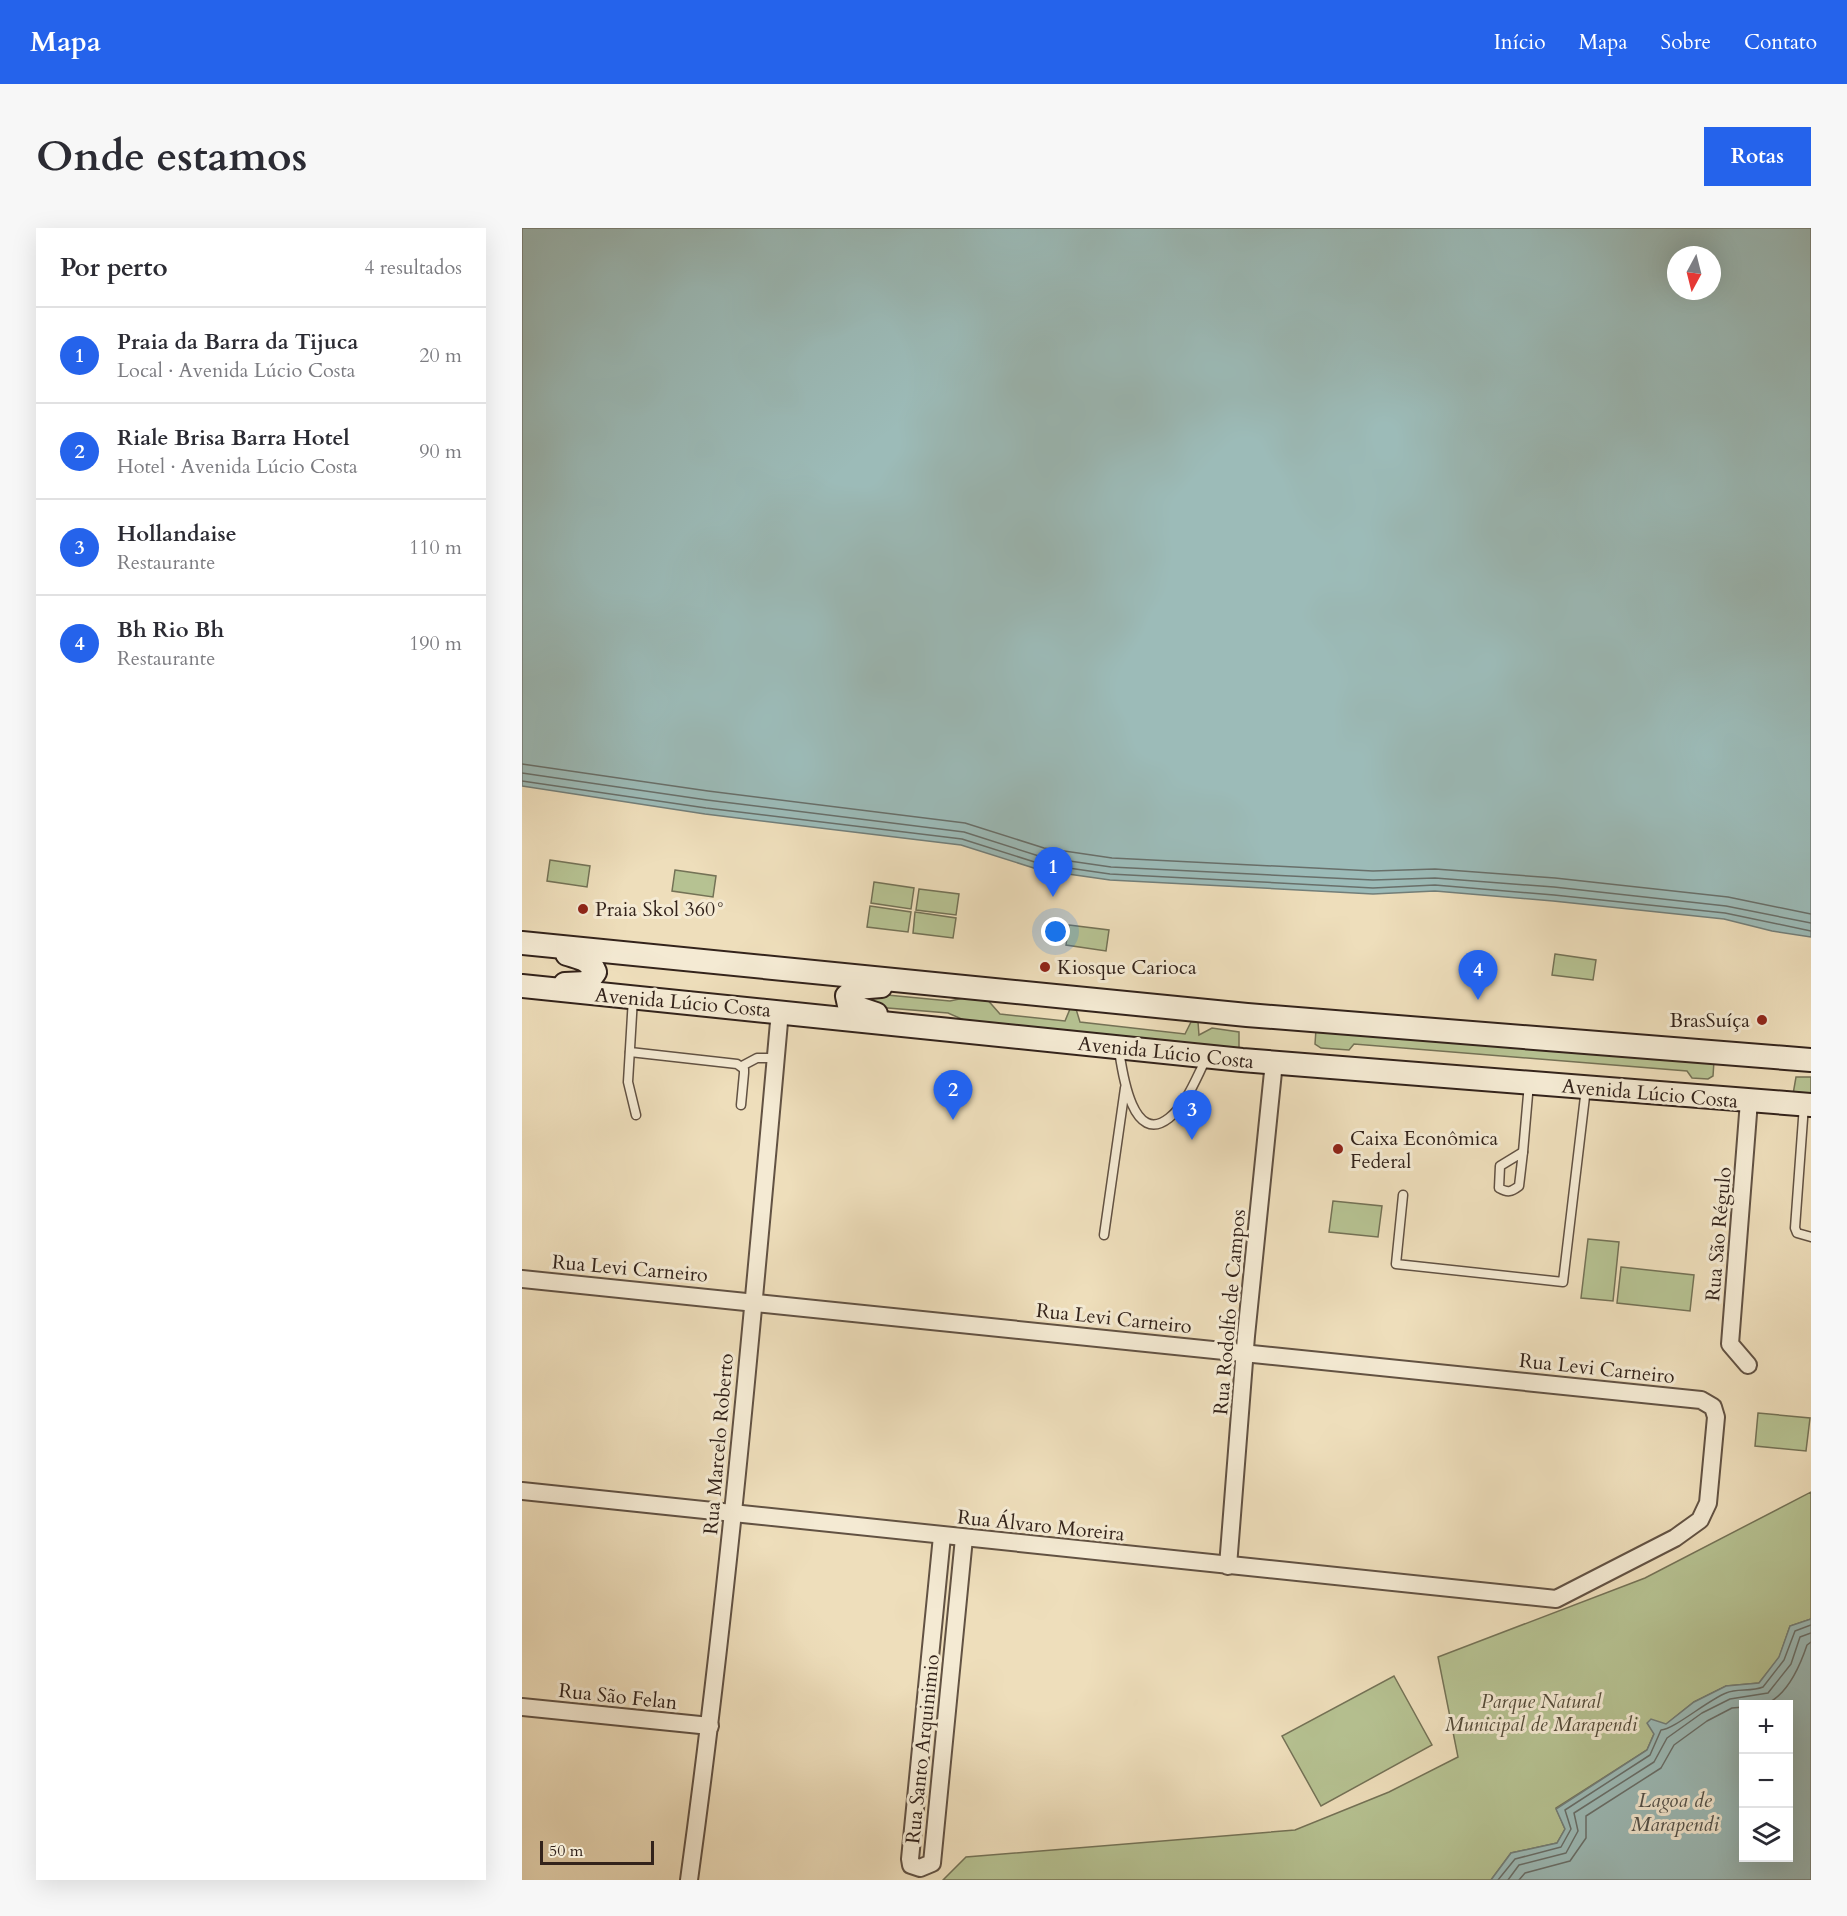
<!DOCTYPE html>
<html lang="pt">
<meta charset="utf-8">
<style>
:root{--surface:#fff;--page:#f7f7f7;--text:#2b2b33;--muted:#7c7c81;--line:#e1e1e2;--accent:#2563eb}
body{margin:0;font-family:Cardo,serif;background:var(--page);color:var(--text)}
.controls{position:absolute;right:18px;bottom:18px;display:grid;overflow:hidden;border-radius:0px;box-shadow:0 6px 24px #0002}
.controls button{width:54px;height:54px;display:grid;place-items:center;padding:0;border:0;border-bottom:2px solid var(--line);background:var(--surface);color:var(--text);font:30px sans-serif}
.compass{position:absolute;left:1145px;top:18px;width:54px;height:54px;border-radius:50%;background:var(--surface);box-shadow:0 6px 24px #0002;rotate:187deg}
.scale{position:absolute;left:18px;bottom:15px;width:114px;box-sizing:border-box;padding-left:6px;border:3px solid #33231b;border-top:0;font-size:16px;line-height:21px;white-space:nowrap;color:#33231b;-webkit-text-stroke:4px #f4ead3;paint-order:stroke}
.you{position:absolute;left:534px;top:704px;width:21px;height:21px;margin:-15px;border:4px solid #fff;border-radius:50%;background:#1a73e8;box-shadow:0 0 0 9px #1a73e833}
.badge{display:grid;place-items:center;width:39px;height:39px;border-radius:50%;background:var(--accent);color:#fff;font-size:20px;font-weight:700}
.pin{position:absolute;translate:-50% -50px;filter:drop-shadow(0 2px 3px #0008)}
.pin::after{content:'';position:absolute;top:32px;width:21px;height:18px;background:inherit;clip-path:polygon(0 0,100% 0,50% 100%)}
.list{margin:0;padding:0;list-style:none}
h2{display:flex;justify-content:space-between;align-items:center;height:78px;margin:0;padding:0 24px;font-size:26px}
h2 small{font-size:20px;font-weight:400;color:var(--muted)}
.list li{display:grid;grid-template-columns:39px 1fr auto;gap:18px;align-items:center;box-sizing:border-box;height:96px;padding:0 24px;border-top:2px solid var(--line)}
.list b{display:block;font-size:22px;white-space:nowrap}
.list p{margin:0;font-size:20px;white-space:nowrap;color:var(--muted)}
.list em{font-size:20px;font-style:normal;color:var(--muted)}
.icon{flex:none;width:33px;height:33px;fill:none;stroke:currentColor;stroke-width:2;stroke-linecap:round;stroke-linejoin:round}
.map{position:relative;flex:none;width:1289px;height:1652px;overflow:hidden;border-radius:0px}
header{display:flex;align-items:center;gap:36px;box-sizing:border-box;height:84px;padding:0 30px;background:var(--accent);color:#fff}
header strong{font-size:28px}
nav{display:flex;gap:33px;margin-inline-start:auto;font-size:21px}
.intro{display:flex;align-items:center;justify-content:space-between;box-sizing:border-box;height:144px;padding:0 36px}
h1{margin:0;font-size:42px}
.button{padding:15px 27px;border-radius:0px;background:var(--accent);color:#fff;font-size:21px;font-weight:700}
main{display:flex;gap:36px;padding:0 36px}
aside{flex:1;background:var(--surface);border-radius:0px;box-shadow:0 6px 24px #0002}
.map>svg:first-child{display:block}
.green{fill:#b6c292;stroke:#747256;stroke-width:1.5}
.water{fill:#9cbbb8;stroke:#727e79;stroke-width:1.5;fill-rule:evenodd}
.lines{fill:none;stroke-linecap:round;stroke-linejoin:round}
.shore{stroke:#686f6a;stroke-width:1.5}
.lane-casing{stroke:#625243;stroke-width:11}
.street-casing{stroke:#625243;stroke-width:20}
.secondary-casing{stroke:#33231b;stroke-width:26}
.lane{stroke:#f4ead3;stroke-width:8}
.street{stroke:#f4ead3;stroke-width:16}
.secondary{stroke:#f4ead3;stroke-width:22}
.poi-dot{fill:#8f2418;stroke:#f4ead3;stroke-width:2}
.labels{text-anchor:middle;stroke-width:6;stroke-linejoin:round;paint-order:stroke}
.poi-label{font-size:20px;fill:#33231b;stroke:#f4ead3;text-anchor:start}
.street-label{font-size:20px;fill:#33231b;stroke:#f4ead3}
.park-label{font-size:20px;font-style:italic;fill:#544b39;stroke:#f4ead3}
.water-label{font-size:21px;font-style:italic;fill:#52514a;stroke:#f4ead3}
</style>
<header>
<strong>Mapa</strong>
<nav><a>Início</a><a>Mapa</a><a>Sobre</a><a>Contato</a></nav>
</header>
<div class="intro"><h1>Onde estamos</h1><a class="button">Rotas</a></div>
<main>
<aside>
<h2>Por perto<small>4 resultados</small></h2>
<ul class="list">
<li><span class="badge">1</span><div><b>Praia da Barra da Tijuca</b><p>Local · Avenida Lúcio Costa</p></div><em>20 m</em></li>
<li><span class="badge">2</span><div><b>Riale Brisa Barra Hotel</b><p>Hotel · Avenida Lúcio Costa</p></div><em>90 m</em></li>
<li><span class="badge">3</span><div><b>Hollandaise</b><p>Restaurante</p></div><em>110 m</em></li>
<li><span class="badge">4</span><div><b>Bh Rio Bh</b><p>Restaurante</p></div><em>190 m</em></li>
</ul>
</aside>
<div class="map">
<svg width="1289" height="1652" viewBox="0 0 1289 1652">
<rect width="100%" height="100%" fill="#eedebb"/>
<filter id="stains"><feTurbulence type="fractalNoise" baseFrequency=".00333" numOctaves="4"/><feColorMatrix values="0 0 0 0 .2 0 0 0 0 .09 0 0 0 0 .02 0 0 0 .5 -.17"/></filter>
<radialGradient id="worn" r=".72"><stop offset=".6" stop-color="#630" stop-opacity="0"/><stop offset="1" stop-color="#630" stop-opacity=".3"/></radialGradient>
<!-- green -->
<g class="green">
<path d="M28 632 68 638 65 659 25 653Z"/>
<path d="M153 642 194 648 191 669 150 663Z"/>
<path d="M352 654 392 660 389 681 349 675Z"/>
<path d="M397 661 437 666 434 687 394 682Z"/>
<path d="M348 678 389 684 386 704 345 699Z"/>
<path d="M393 684 434 690 431 710 391 705Z"/>
<path d="M547 697 587 702 584 723 544 717Z"/>
<path d="M1033 726 1074 732 1071 752 1030 747Z"/>
<path d="M344 765 428 773 451 768 463 769 478 786 543 793 548 781H554L558 794 663 806 669 794H676L677 807 690 800 717 804V822L449 795 426 785 342 778 340 767Z"/>
<path d="M794 801 1192 833 1191 848 1186 851 1170 850 1165 843 832 816 827 822 799 820 793 816Z"/>
<path d="M1274 849H1289V868L1271 866Z"/>
<path d="M811 973 860 978 856 1009 807 1004Z"/>
<path d="M1066 1011 1097 1014 1091 1073 1059 1070Z"/>
<path d="M1099 1039 1172 1047 1168 1083 1095 1075Z"/>
<path d="M1236 1185 1288 1190 1284 1223 1233 1218Z"/>
<path d="M1289 1264V1391L1268 1398 1257 1430 1237 1455 1204 1458 1172 1474 1132 1506 1125 1522 1034 1580 1043 1601 1035 1615 989 1625 969 1652H421L444 1629 773 1602 867 1564 936 1529 916 1429 1123 1350Z"/>
<path d="M872 1448 910 1517 799 1578 760 1508Z"/>
</g>
<!-- water -->
<g class="water">
<path d="M0 0H1289V709L1250 703 1202 691 1031 673 913 663 851 666 588 652 518 642 439 617 183 586 0 558ZM1154 27H1190V63H1154Z"/>
<path d="M1289 1391V1652H969L989 1625 1035 1615 1043 1601 1034 1581 1125 1522 1132 1506 1125 1495 1129 1491 1144 1496 1172 1474 1204 1458 1237 1455 1257 1429 1268 1398ZM1222 1476H1266V1630H1222Z"/>
</g>
<g class="lines">
<!-- shore -->
<g class="shore">
<path d="M0 536 186 563 443 595 522 620 590 630 851 643 913 641 1033 650 1206 669 1289 686"/>
<path d="M0 545 185 572 442 604 520 629 589 639 851 652 913 650 1032 659 1204 678 1289 695"/>
<path d="M0 553 184 580 440 611 519 636 588 646 851 660 913 657 1032 667 1203 685 1289 703"/>
<path d="M1244 1476C1265 1467 1278 1438 1285 1417L1289 1414"/>
<path d="M976 1652 993 1631 1039 1619 1049 1601 1043 1582 1128 1527 1139 1502C1151 1502 1186 1472 1204 1465 1215 1460 1229 1464 1241 1459L1262 1432 1273 1403 1289 1397"/>
<path d="M986 1652 997 1637 1044 1625 1056 1603 1052 1585 1132 1534 1145 1510 1180 1485 1208 1471 1246 1465 1269 1436 1278 1409 1289 1405"/>
<path d="M997 1652 1003 1645 1048 1633 1064 1610V1588L1139 1540 1152 1517 1185 1493 1210 1480 1222 1479"/>
</g>
<!-- lane casing -->
<g class="lane-casing">
<g id="lane">
<path d="M111 770 106 854 114 887"/>
<path d="M597 822C600 842 610 919 647 890 665 876 674 850 684 831"/>
<path d="M108 824 215 836 222 841V845L219 877"/>
<path d="M220 838 235 830H254"/>
<path d="M1282 877 1273 1000 1275 1005 1289 1009"/>
<path d="M1001 924 997 958C989 964 986 965 977 960L978 938Z"/>
<path d="M1001 924 1007 855"/>
<path d="M881 967 874 1036 1041 1054 1064 860"/>
<path d="M582 1007 603 860"/>
</g>
</g>
<!-- street casing -->
<g class="street-casing">
<g id="street">
<path d="M0 1051 1179 1172 1191 1179 1194 1189 1186 1275 1178 1292 1153 1310 1034 1371 0 1263"/>
<path d="M1226 1137 1208 1116 1227 873"/>
<path d="M420 1308 388 1631 389 1637 398 1640 410 1635 442 1310"/>
<path d="M706 1338 724 1108 752 834"/>
<path d="M0 1479 188 1498"/>
<path d="M167 1652C207 1363 232 1073 258 783"/>
</g>
</g>
<!-- secondary casing -->
<g class="secondary-casing">
<g id="secondary">
<path d="M0 715 725 787 1289 832"/>
<path d="M43 756 65 755 73 744C68 731 57 730 45 726"/>
<path d="M0 758 720 832 1289 877"/>
<path d="M354 786 327 777 325 768 334 760 359 758"/>
</g>
</g>
<!-- lane -->
<use href="#lane" class="lane"/>
<!-- street -->
<use href="#street" class="street"/>
<!-- secondary -->
<use href="#secondary" class="secondary"/>
</g>
<!-- markers -->
<g class="poi-dot">
<circle cx="61" cy="681" r="6"/>
<circle cx="523" cy="739" r="6"/>
<circle cx="1240" cy="792" r="6"/>
<circle cx="816" cy="921" r="6"/>
</g>
<g class="labels">
<!-- poi labels -->
<g class="poi-label">
<text x="73" y="688">Praia Skol 360°</text>
<text x="535" y="746">Kiosque Carioca</text>
<text x="1228" y="799" text-anchor="end">BrasSuíça</text>
<text x="828" y="917">Caixa Econômica<tspan x="828" dy="23">Federal</tspan></text>
</g>
<!-- street labels -->
<g class="street-label">
<text transform="translate(161 774) rotate(5)" y="7">Avenida Lúcio Costa</text>
<text transform="translate(644 824) rotate(6)" y="7">Avenida Lúcio Costa</text>
<text transform="translate(1128 865) rotate(5)" y="7">Avenida Lúcio Costa</text>
<text transform="translate(1196 1006) rotate(-85)" y="7">Rua São Régulo</text>
<text transform="translate(108 1040) rotate(5)" y="7">Rua Levi Carneiro</text>
<text transform="translate(707 1084) rotate(-85)" y="7">Rua Rodolfo de Campos</text>
<text transform="translate(592 1090) rotate(6)" y="7">Rua Levi Carneiro</text>
<text transform="translate(1075 1140) rotate(6)" y="7">Rua Levi Carneiro</text>
<text transform="translate(196 1216) rotate(-85)" y="7">Rua Marcelo Roberto</text>
<text transform="translate(519 1297) rotate(6)" y="7">Rua Álvaro Moreira</text>
<text transform="translate(96 1468) rotate(6)" y="7">Rua São Felan</text>
<text transform="translate(400 1521) rotate(-84)" y="7">Rua Santo Arquinimio</text>
</g>
<!-- park labels -->
<g class="park-label">
<text x="1019" y="1480">Parque Natural<tspan x="1019" dy="23">Municipal de Marapendi</tspan></text>
</g>
<!-- water labels -->
<g class="water-label">
<text x="1153" y="1579">Lagoa de<tspan x="1153" dy="24">Marapendi</tspan></text>
</g>
</g>
<rect width="100%" height="100%" filter="url(#stains)"/>
<rect width="100%" height="100%" fill="url(#worn)"/>
</svg>
<div class="controls">
<button>+</button>
<button>−</button>
<button><svg class="icon" aria-label="layers" viewBox="0 0 24 24"><path d="M12 4l9 5-9 5-9-5zM3 14l9 5 9-5"/></svg></button>
</div>
<svg class="compass" viewBox="-18 -18 36 36"><path d="M0-13l5 13h-10z" fill="#e53935"/><path d="M0 13l5-13h-10z" fill="#7c7c81"/></svg>
<div class="scale">50 m</div>
<div class="you"></div>
<div class="pin badge" style="left:531px;top:669px">1</div>
<div class="pin badge" style="left:431px;top:892px">2</div>
<div class="pin badge" style="left:670px;top:912px">3</div>
<div class="pin badge" style="left:956px;top:772px">4</div>
</div>
</main>
